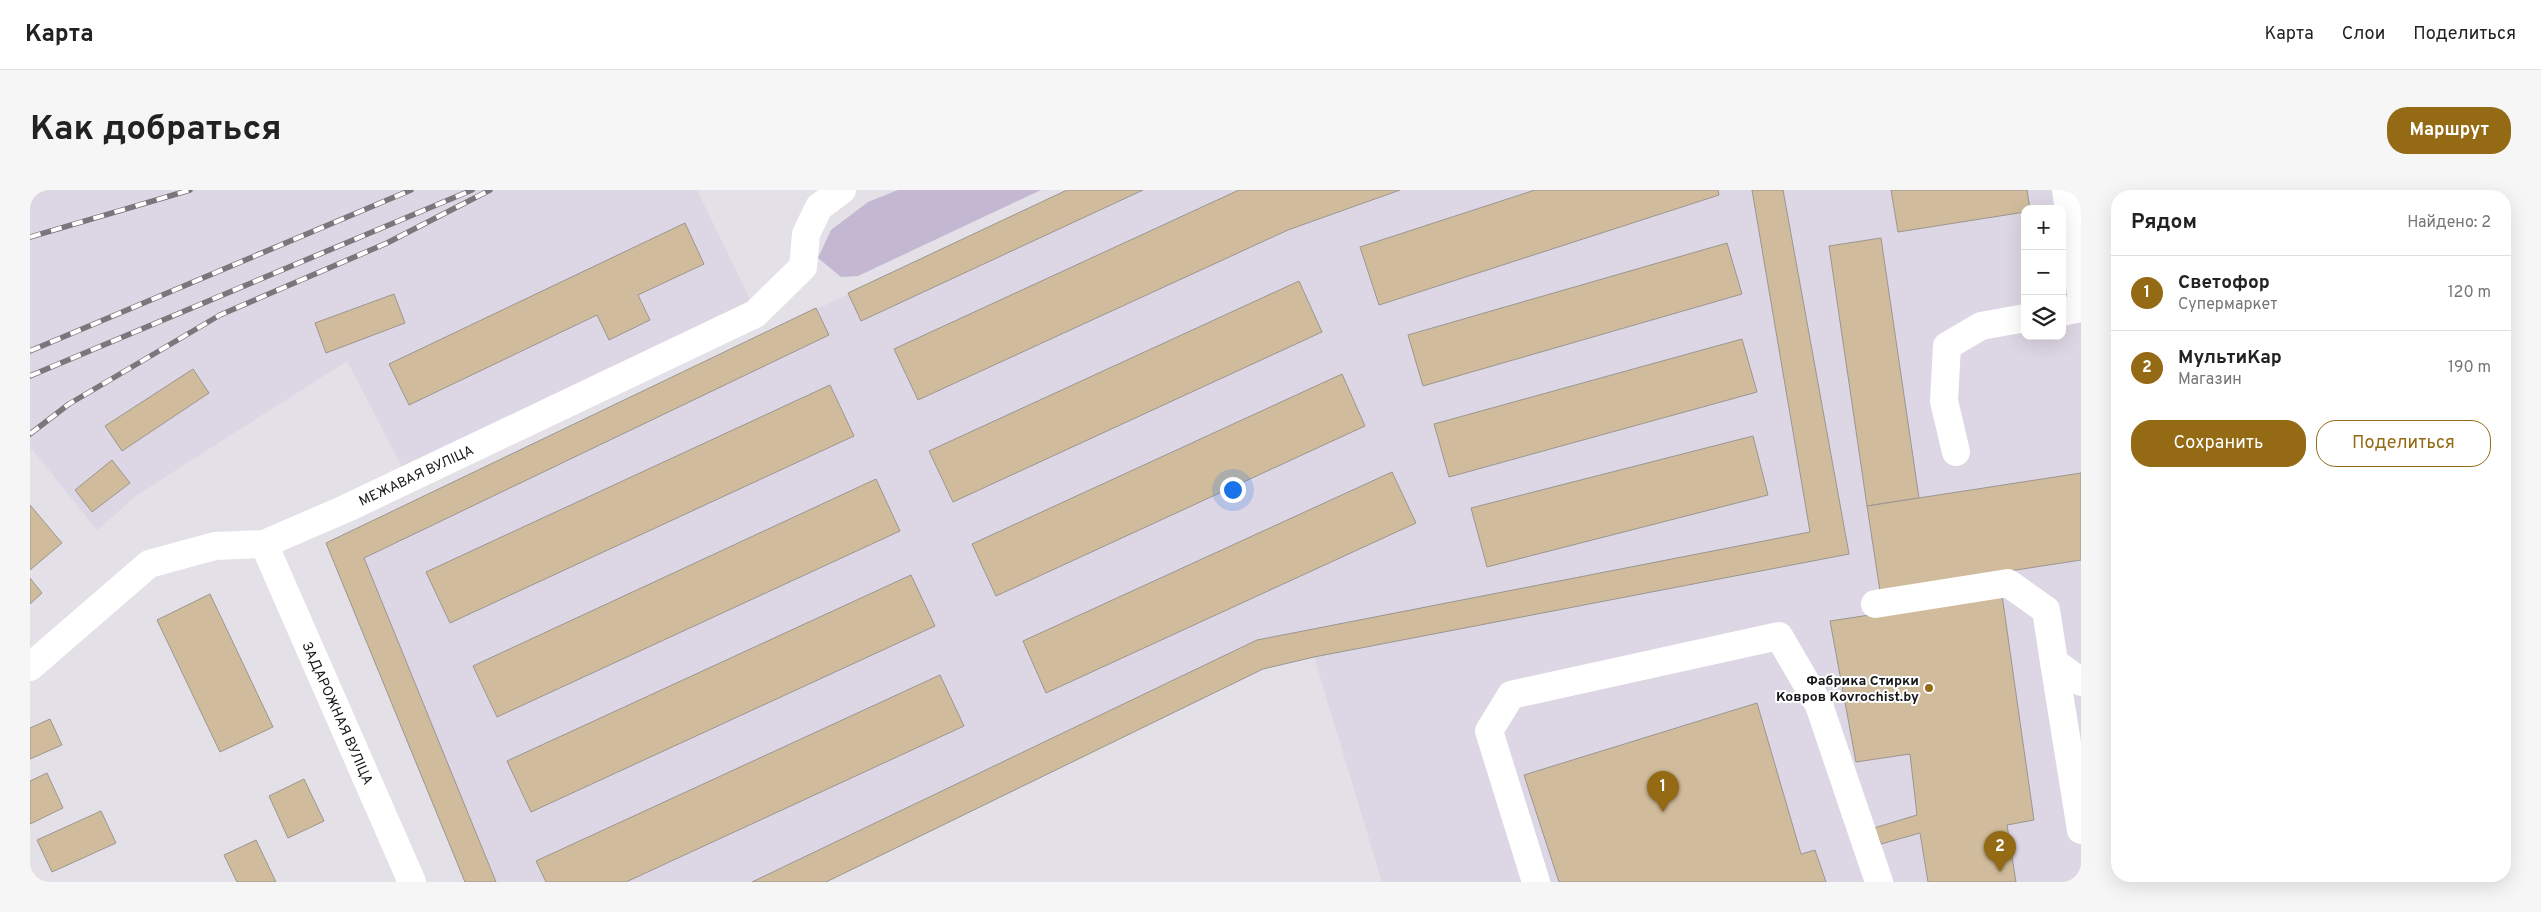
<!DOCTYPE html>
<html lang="ru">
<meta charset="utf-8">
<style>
:root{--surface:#fff;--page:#f6f6f6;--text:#222;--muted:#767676;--line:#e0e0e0;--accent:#946a15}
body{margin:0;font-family:Overpass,sans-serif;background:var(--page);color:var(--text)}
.controls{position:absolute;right:15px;top:15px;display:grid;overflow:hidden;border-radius:10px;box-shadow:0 5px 20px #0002}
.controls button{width:45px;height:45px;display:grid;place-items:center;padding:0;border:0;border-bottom:1px solid var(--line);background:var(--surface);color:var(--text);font:25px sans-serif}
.you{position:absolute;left:1202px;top:299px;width:18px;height:18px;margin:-12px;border:4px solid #fff;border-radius:50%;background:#1a73e8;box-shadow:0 0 0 8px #1a73e833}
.badge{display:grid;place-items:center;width:32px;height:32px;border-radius:50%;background:var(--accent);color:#fff;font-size:16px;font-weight:700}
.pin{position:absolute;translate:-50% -41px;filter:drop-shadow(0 1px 2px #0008)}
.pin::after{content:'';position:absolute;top:26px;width:18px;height:15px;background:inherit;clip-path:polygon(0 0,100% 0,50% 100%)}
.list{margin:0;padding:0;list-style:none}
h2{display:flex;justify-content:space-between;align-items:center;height:65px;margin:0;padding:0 20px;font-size:21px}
h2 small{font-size:16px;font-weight:400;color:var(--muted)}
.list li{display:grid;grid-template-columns:32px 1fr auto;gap:15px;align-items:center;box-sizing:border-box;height:75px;padding:0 20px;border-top:1px solid var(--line)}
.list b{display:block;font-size:19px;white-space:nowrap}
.list p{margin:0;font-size:16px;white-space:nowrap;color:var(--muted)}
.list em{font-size:16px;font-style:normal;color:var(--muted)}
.actions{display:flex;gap:10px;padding:15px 20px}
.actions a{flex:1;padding:11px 0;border:1px solid var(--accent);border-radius:20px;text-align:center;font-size:18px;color:var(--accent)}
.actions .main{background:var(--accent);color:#fff}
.icon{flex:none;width:28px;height:28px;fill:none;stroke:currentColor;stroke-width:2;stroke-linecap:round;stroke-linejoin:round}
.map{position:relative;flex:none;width:2051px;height:692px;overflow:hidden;border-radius:20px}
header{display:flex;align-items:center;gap:30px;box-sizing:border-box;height:70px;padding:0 25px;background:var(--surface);border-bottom:1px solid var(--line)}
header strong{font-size:24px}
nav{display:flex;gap:28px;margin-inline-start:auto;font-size:18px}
.intro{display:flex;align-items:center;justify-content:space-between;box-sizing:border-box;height:120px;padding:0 30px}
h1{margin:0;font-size:35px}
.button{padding:12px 22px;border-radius:20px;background:var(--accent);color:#fff;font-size:18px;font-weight:700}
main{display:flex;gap:30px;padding:0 30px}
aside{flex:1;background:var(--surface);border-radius:20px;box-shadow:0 5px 20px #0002}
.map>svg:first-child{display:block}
.built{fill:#ddd6e4;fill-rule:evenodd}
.green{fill:#c4b7d2}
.building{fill:#d0bc9c;stroke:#9a9690}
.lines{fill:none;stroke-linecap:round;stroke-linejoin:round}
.minor{stroke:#fff;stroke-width:28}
.rail-casing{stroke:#79777c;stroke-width:5.5}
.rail{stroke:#fff;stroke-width:4;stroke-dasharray:11;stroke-linecap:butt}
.poi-dot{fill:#946a15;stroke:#fff;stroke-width:2}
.labels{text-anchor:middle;stroke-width:4;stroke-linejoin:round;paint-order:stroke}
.street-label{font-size:14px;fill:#171618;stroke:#fff}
.poi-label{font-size:14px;font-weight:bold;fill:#171618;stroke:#fff;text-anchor:end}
</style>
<header>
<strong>Карта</strong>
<nav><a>Карта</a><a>Слои</a><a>Поделиться</a></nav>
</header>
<div class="intro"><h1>Как добраться</h1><a class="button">Маршрут</a></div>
<main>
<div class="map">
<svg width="2051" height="692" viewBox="0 0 2051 692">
<rect width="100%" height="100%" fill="#e3e0e7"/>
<!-- built -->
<g class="built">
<path d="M0 0H667L720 109 710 119 373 279 317 171 107 305 67 340 2 259 0 260Z"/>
<path d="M1037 0H2051V692H1352L1284 467 1233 479 796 692H435L296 353ZM1995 19H2032V146H1995Z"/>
</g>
<!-- green -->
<path class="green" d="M868 0H1011L828 86 811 87 788 68 801 40 838 12Z"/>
<!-- building -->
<g class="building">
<path d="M1037 0H1113L831 131 818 103Z"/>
<path d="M1209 0H1370L1258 40 888 210 864 159Z"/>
<path d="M1505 0H1688L1689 5 1349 115 1330 57Z"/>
<path d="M1722 0H1753L1819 364 1284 467 1233 479 796 692H722L1227 450 1780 342Z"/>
<path d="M1861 0H1997L2000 19H1995V22L1868 42Z"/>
<path d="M655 33 674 74 608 105 620 130 579 150 567 125 379 215 359 174Z"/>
<path d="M1851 48 1889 308 1837 316 1799 56Z"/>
<path d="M1697 53 1712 104 1393 196 1378 145Z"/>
<path d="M1269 91 1292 142 923 312 899 261Z"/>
<path d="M364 104 375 133 296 163 285 133Z"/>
<path d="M786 118 799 145 334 368 466 692H435L296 353Z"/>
<path d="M1712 149 1727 202 1419 287 1404 234Z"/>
<path d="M163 179 179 203 92 261 75 236Z"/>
<path d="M1312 184 1335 236 966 406 942 354Z"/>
<path d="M800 195 824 246 420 433 396 382Z"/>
<path d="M1723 246 1738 305 1457 377 1441 318Z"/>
<path d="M82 270 100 293 62 322 45 300Z"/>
<path d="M1362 282 1386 333 1016 503 993 451Z"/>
<path d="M2051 283V370L1850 401 1837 316Z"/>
<path d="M846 289 870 341 467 527 443 476Z"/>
<path d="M0 315 32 353 0 380Z"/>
<path d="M881 385 905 436 501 622 477 571Z"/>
<path d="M0 388 12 403 0 414Z"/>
<path d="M180 404 243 537 190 562 127 430Z"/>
<path d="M1972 405 2004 630 1977 635 1986 692H1898L1890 643 1851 654 1844 638 1887 625 1880 564 1826 572 1800 431Z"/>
<path d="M910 485 934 536 596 692H516L506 671Z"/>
<path d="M1727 513 1771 664 1785 660 1796 692H1529L1494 585Z"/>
<path d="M20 529 32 555 0 569V538Z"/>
<path d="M17 583 33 618 0 634V591Z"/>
<path d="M274 589 294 631 258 648 239 606Z"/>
<path d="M71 621 86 653 22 682 7 650Z"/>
<path d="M226 650 246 692H207L194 665Z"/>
</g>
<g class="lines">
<!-- minor -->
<g class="minor">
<path d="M2036 0 2051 103"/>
<path d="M2032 122 2051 118"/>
<path d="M1926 262 1914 211 1917 156 1951 136 1995 128"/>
<path d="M234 354 382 692"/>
<path d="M1845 414 1978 393 2016 420 2024 472 2051 492"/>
<path d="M2024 472 2051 640"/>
<path d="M0 477 119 374 185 356 234 354 315 319 725 124 773 77 776 44 789 17 812 0"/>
<path d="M1506 692 1459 541 1481 505 1749 446 1789 515 1849 692"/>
</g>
<!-- rail casing -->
<g class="rail-casing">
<g id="rail">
<path d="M0 47 160 0"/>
<path d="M0 161 381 0"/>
<path d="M0 186 442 0"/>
<path d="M0 244 39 214 190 125 357 53 460 0"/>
</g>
</g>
<!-- rail -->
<use href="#rail" class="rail"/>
</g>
<!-- markers -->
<circle class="poi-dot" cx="1899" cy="498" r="5"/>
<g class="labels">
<!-- street labels -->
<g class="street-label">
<text transform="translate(386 285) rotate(-25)" y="5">МЕЖАВАЯ ВУЛІЦА</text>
<text transform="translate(308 523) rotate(66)" y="5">ЗАДАРОЖНАЯ ВУЛІЦА</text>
</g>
<!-- poi labels -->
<g class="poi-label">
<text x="1889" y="495">Фабрика Стирки<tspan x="1889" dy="16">Ковров Kovrochist.by</tspan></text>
</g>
</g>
</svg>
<div class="controls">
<button>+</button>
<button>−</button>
<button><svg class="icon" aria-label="layers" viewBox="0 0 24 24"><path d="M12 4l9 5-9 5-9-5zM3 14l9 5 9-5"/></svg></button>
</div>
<div class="you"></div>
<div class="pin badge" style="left:1633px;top:622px">1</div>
<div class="pin badge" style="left:1970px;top:682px">2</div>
</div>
<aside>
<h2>Рядом<small>Найдено: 2</small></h2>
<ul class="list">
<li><span class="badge">1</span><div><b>Светофор</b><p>Супермаркет</p></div><em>120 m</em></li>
<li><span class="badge">2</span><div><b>МультиКар</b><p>Магазин</p></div><em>190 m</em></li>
</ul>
<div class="actions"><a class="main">Сохранить</a><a>Поделиться</a></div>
</aside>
</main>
